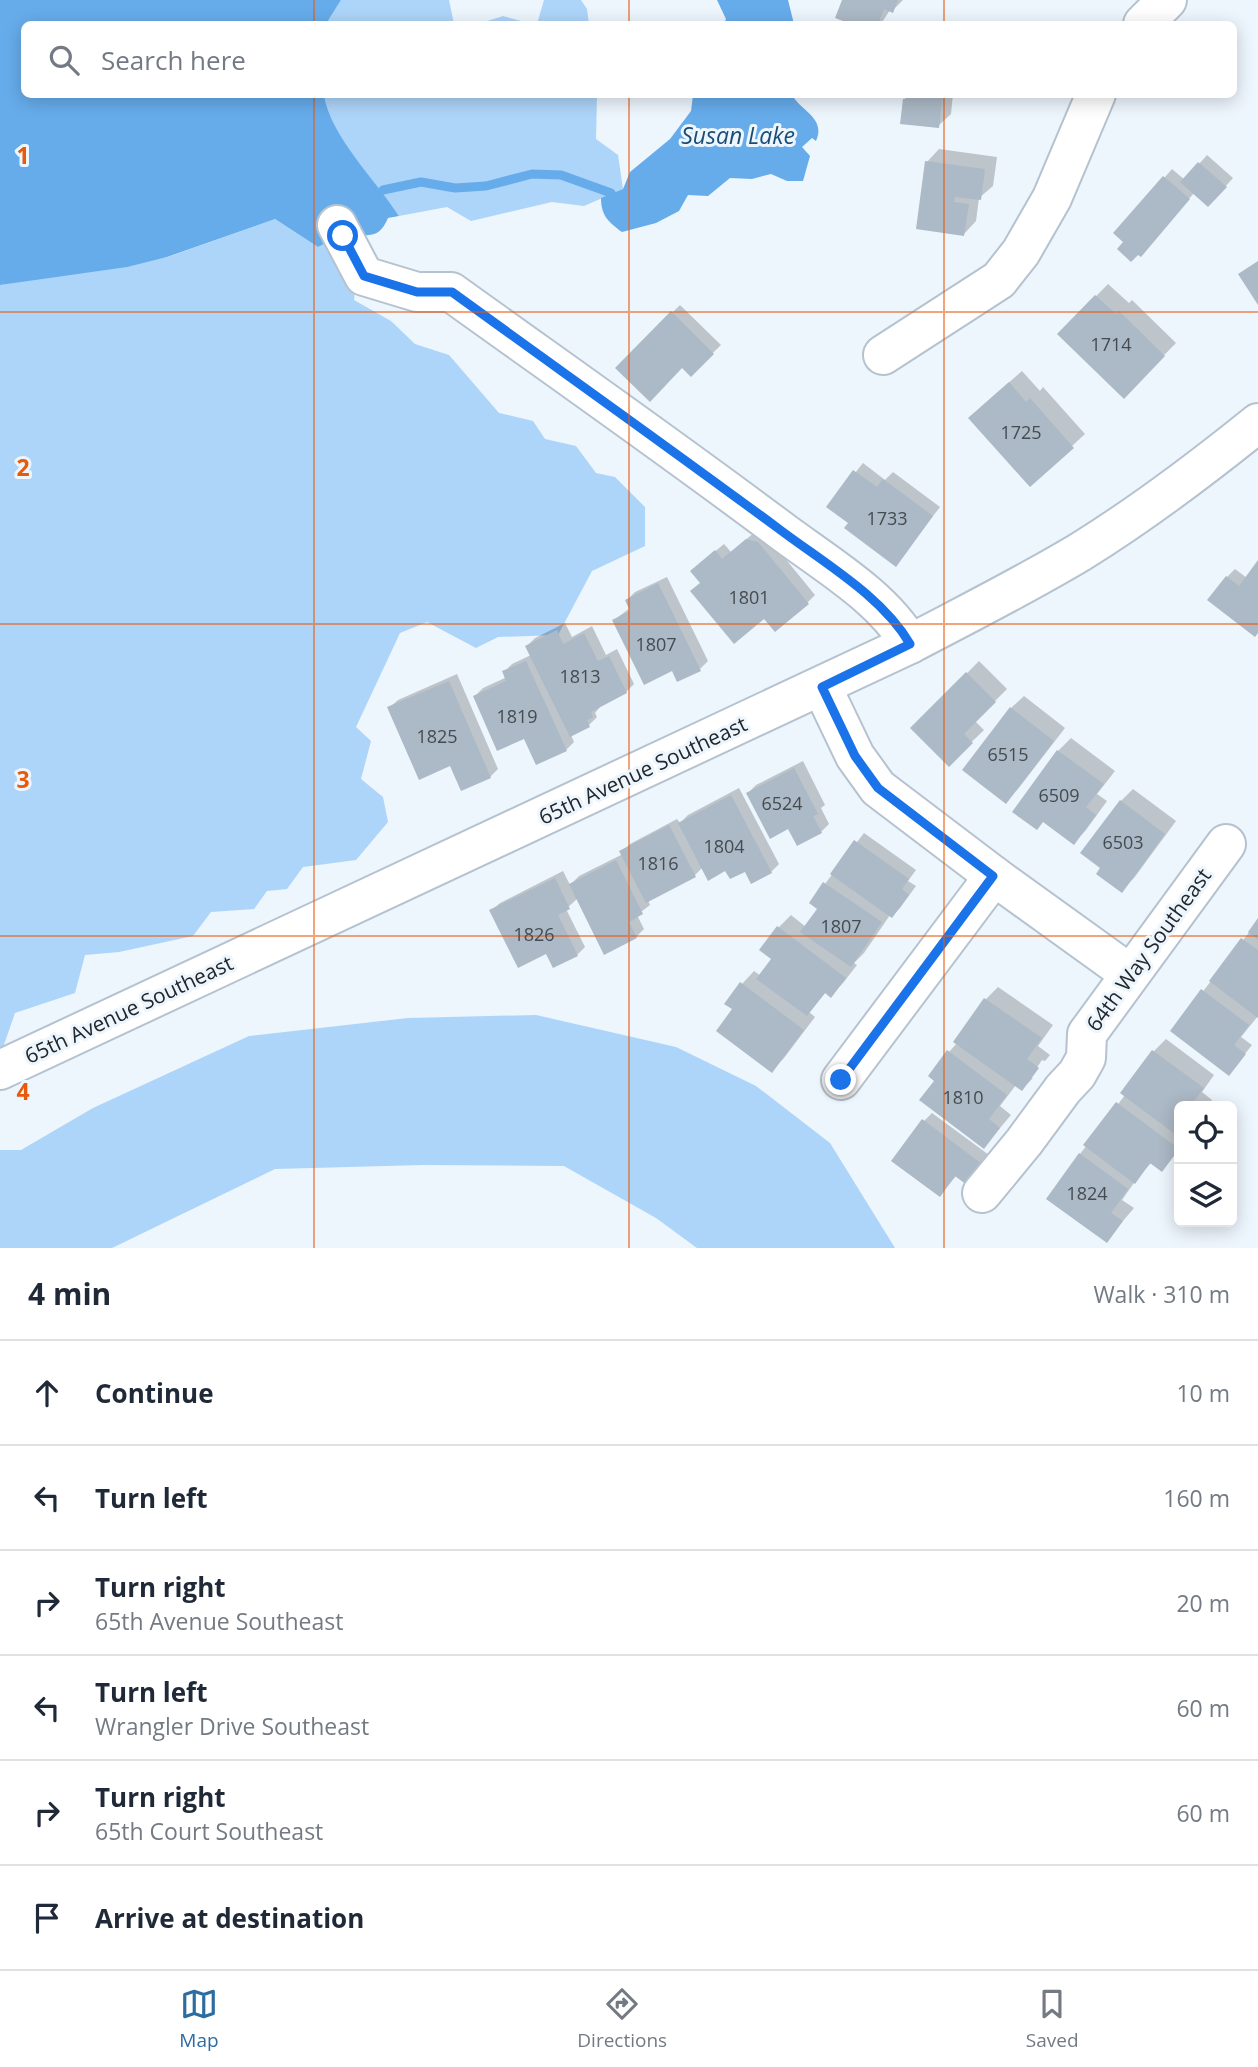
<!DOCTYPE html>
<meta charset="utf-8">
<style>
:root{--surface:#fff;--page:#f6f6f7;--text:#1f2937;--muted:#747a83;--line:#e0e1e3;--accent:#2b6ca2}
body{margin:0;font-family:"Open Sans",sans-serif;background:var(--page);color:var(--text)}
.controls{position:absolute;right:21px;bottom:21px;display:grid;overflow:hidden;border-radius:10px;box-shadow:0 4px 18px #0003}
.controls button{width:63px;height:63px;display:grid;place-items:center;padding:0;border:0;border-bottom:2px solid var(--line);background:var(--surface);color:var(--text);font:35px sans-serif}
.stop{position:absolute;width:21px;height:21px;margin:-16px;border:5px solid #1a73e8;border-radius:50%;background:#fff}
.stop.end{background:#1a73e8;border-color:#fff;box-shadow:0 2px 7px #0008}
.list{margin:0;padding:0;list-style:none}
h2{display:flex;justify-content:space-between;align-items:center;height:91px;margin:0;padding:0 28px;font-size:30px}
h2 small{font-size:23px;font-weight:400;color:var(--muted)}
.list li{display:grid;grid-template-columns:46px 1fr auto;gap:21px;align-items:center;box-sizing:border-box;height:105px;padding:0 28px;border-top:2px solid var(--line)}
.list b{display:block;font-size:26px;white-space:nowrap}
.list p{margin:0;font-size:23px;white-space:nowrap;color:var(--muted)}
.list em{font-size:23px;font-style:normal;color:var(--muted)}
.icon{flex:none;width:38px;height:38px;fill:none;stroke:currentColor;stroke-width:2;stroke-linecap:round;stroke-linejoin:round}
.map{position:relative;flex:none;width:1258px;height:1248px;overflow:hidden}
.search{position:absolute;background:var(--surface);box-shadow:0 4px 18px #0003;left:21px;right:21px;top:21px;height:77px;display:flex;align-items:center;gap:18px;box-sizing:border-box;padding:0 24px;border-radius:10px;color:var(--muted);font-size:26px}
.sheet{height:721px;background:var(--surface)}
nav{display:flex;justify-content:space-around;align-items:center;box-sizing:border-box;height:98px;border-top:2px solid var(--line);background:var(--surface);font-size:19px;color:var(--muted)}
nav a{display:grid;justify-items:center;gap:4px}
nav .on{color:var(--accent)}
.map>svg:first-child{display:block}
.green{fill:#add4f9}
.water{fill:#66aceb}
.shadow{fill:#0003}
.lines{fill:none;stroke-linecap:round;stroke-linejoin:round}
.stream{stroke:#66aceb;stroke-width:9}
.building{fill:#acb9c6}
.minor-casing{stroke:#b5c2cf;stroke-width:42}
.minor{stroke:#fff;stroke-width:38}
.route{stroke:#1a73e8;stroke-width:9}
.grid{fill:none;stroke:#e8590c;stroke-width:2;stroke-opacity:0.55}
.labels{text-anchor:middle;stroke-width:6;stroke-linejoin:round;paint-order:stroke}
.number-label{font-size:18px;fill:#444c52}
.street-label{font-size:21px;fill:#22272c;stroke:#edf5fd}
.water-label{font-size:23px;font-style:italic;fill:#1a4c76;stroke:#edf5fd}
.grid-label{font-size:23px;text-anchor:middle;font-weight:bold;fill:#e8590c;stroke:#edf5fd;stroke-width:6;stroke-linejoin:round;paint-order:stroke}
</style>
<div class="map">
<svg width="1258" height="1248" viewBox="0 0 1258 1248">
<rect width="100%" height="100%" fill="#edf5fd"/>
<!-- green -->
<g class="green">
<path d="M341 0H449L454 24H326Z"/>
<path d="M544 0H581L587 9 589 24H537Z"/>
<path d="M503 16 532 24H478Z"/>
<path d="M324 95H597L596 139 618 155 623 189 584 206 552 202 471 221 447 207 399 216C376 180 331 137 324 95Z"/>
<path d="M275 219 318 247 331 242 357 272 354 300 391 321 415 344 449 355 499 413 533 421 545 439 576 446 596 473 615 477 645 507V546L592 571 558 635 498 637 476 648 427 622 400 633 356 727 371 741 361 779 383 797 388 822 356 860 303 867 287 889 267 891 254 909 211 912 193 936 119 952 85 955 75 993 15 1013 0 1056V285L168 257Z"/>
<path d="M536 1015 676 1047 756 1086 830 1143 895 1248H697L656 1218 564 1166 422 1165 275 1169 112 1248H0V1150H21L93 1108 249 1036 408 1018Z"/>
</g>
<!-- water -->
<g class="water">
<path d="M0 0H341L326 24H24V94L324 95C331 137 376 180 399 216L388 218C378 242 366 233 345 236 336 237 327 243 318 247L275 219 167 257 127 267 0 285Z"/>
<path d="M717 0H788L794 24H724L726 19Z"/>
<path d="M693 95H792C802 112 826 118 816 141L812 138 802 147 810 156 803 181H787L771 174 752 179 730 178 708 196 688 195 679 211 656 223 622 232C608 222 601 215 601 198L623 189 630 172 670 139 691 111Z"/>
</g>
<!-- shadow -->
<g class="shadow">
<path d="M844 0H903L892 11 890 10 881 24H855L837 17Z"/>
<path d="M908 94H953L951 114 938 126 904 100Z"/>
<path d="M939 149 997 157 993 186 979 198 976 221 964 234 927 162Z"/>
<path d="M1207 155 1233 178 1216 197 1194 193 1148 247 1126 242 1116 233 1172 169 1185 180Z"/>
<path d="M1108 284 1129 303 1132 300 1176 343 1124 396 1059 334Z"/>
<path d="M680 305 721 345 691 374 682 366 617 368Z"/>
<path d="M1022 371 1040 391 1043 387 1085 434 1030 485 982 406Z"/>
<path d="M863 463 885 480 893 472 940 507 896 564 850 522 828 507Z"/>
<path d="M755 532 766 535 815 595 807 603 764 616 702 582 701 563 724 544 731 552Z"/>
<path d="M1258 563V632L1227 577 1235 569 1247 578Z"/>
<path d="M667 577 708 661 700 669 614 620 630 608 627 600 635 592Z"/>
<path d="M565 623 572 637 592 626 606 655 617 649 634 684 626 692 599 705 600 707 595 713 597 717 589 725 571 735 574 742 566 750 525 737 475 696 483 688 507 677 504 672 512 664 531 655 527 646 535 638Z"/>
<path d="M979 661 1007 689 975 721 984 730 949 764 913 728Z"/>
<path d="M457 674 498 769 490 777 451 764 389 708 398 700Z"/>
<path d="M1024 696 1065 728 1018 789 1006 801 1011 708Z"/>
<path d="M1071 738 1115 771 1097 794 1107 801 1086 830 1074 843 1044 820 1014 811 1058 751Z"/>
<path d="M803 761 825 805 821 808 829 824 821 832 789 827 748 793 756 785Z"/>
<path d="M739 788 779 864 771 872 703 867 695 875 648 900 650 905 637 915 644 929 636 937 578 898 566 909 585 947 577 955 547 952 491 911 500 903 563 871 570 885 579 876 623 854 622 852 630 844 677 819 680 823 688 815Z"/>
<path d="M1133 789 1176 821 1134 878 1121 891V801Z"/>
<path d="M864 833 916 870 908 881 916 886 900 908 892 916 890 915 864 953 854 963 857 965 843 983 831 995 826 992 809 1012 815 1017 784 1058 772 1070 734 1009 742 984 754 971 761 976 774 959 778 928 791 915 806 927 819 908 811 902Z"/>
<path d="M1258 921V1016L1241 1037 1252 1045 1229 1074 1172 1031Z"/>
<path d="M998 987 1053 1025 1038 1046 1050 1055 1045 1061 1042 1060 1030 1078H1033L1022 1089 1016 1085 1000 1106 1011 1115 984 1147 937 1080 949 1052 957 1043 986 999Z"/>
<path d="M1166 1039 1214 1075 1202 1092 1212 1100 1207 1106H1179V1150L1162 1170 1152 1162 1138 1177 1122 1200 1134 1208 1106 1241 1080 1154 1125 1095 1122 1092 1154 1051Z"/>
<path d="M932 1113 989 1155 975 1175H957L940 1195 924 1121Z"/>
</g>
<g class="lines">
<!-- stream -->
<path class="stream" d="M383 190 421 182 455 188 486 186 532 174 561 175 611 193"/>
</g>
<!-- building -->
<g class="building">
<path d="M842 0H898L893 13 884 9 878 24H851L835 18Z"/>
<path d="M906 94H943L939 128 900 124 903 99H906Z"/>
<path d="M925 161 985 169 981 200 955 197 954 202 969 204 964 236 916 229Z"/>
<path d="M1198 162 1227 187 1208 207 1180 182Z"/>
<path d="M1163 176 1190 199 1141 257 1138 255 1131 262 1117 249 1123 242 1113 233Z"/>
<path d="M1258 261V305L1238 274Z"/>
<path d="M1095 295 1116 314 1119 311 1165 356 1124 399 1057 334Z"/>
<path d="M671 311 714 354 691 377 682 368 650 402 615 368Z"/>
<path d="M1009 382 1026 402 1030 398 1074 448 1030 487 968 418Z"/>
<path d="M853 470 877 487 883 479 933 516 896 567 844 528 848 523 826 507Z"/>
<path d="M746 539 758 542 809 604 775 632 764 619 734 644 690 591 700 583 690 571 715 550 722 559Z"/>
<path d="M1258 560V633L1255 637 1207 600 1226 576 1239 586Z"/>
<path d="M658 583 701 671 677 682 672 671 644 685 612 620 630 611 625 600Z"/>
<path d="M557 630 563 644 584 633 598 661 609 656 627 693 591 712 593 717 587 720 590 727 570 737 525 646Z"/>
<path d="M526 661 567 751 536 765 524 739 497 751 473 696 506 681 502 671Z"/>
<path d="M966 672 996 702 964 734 973 743 949 767 910 728Z"/>
<path d="M449 681 491 778 461 791 450 766 419 780 387 707Z"/>
<path d="M1010 707 1054 741 1006 804 962 770Z"/>
<path d="M1057 750 1104 784 1086 807 1096 815 1074 845 1043 822 1037 830 1012 812Z"/>
<path d="M794 768 818 814 813 816 822 833 797 846 788 829 770 839 746 793Z"/>
<path d="M731 795 772 873 751 884 745 872 730 879 725 871 708 881 678 823Z"/>
<path d="M1120 800 1165 834 1122 893 1096 874 1100 868 1080 853Z"/>
<path d="M669 825 696 877 646 903 619 851Z"/>
<path d="M854 840 909 879 902 889 909 895 892 918 830 874Z"/>
<path d="M616 860 643 914 629 922 637 938 604 955 569 884Z"/>
<path d="M555 878 570 909 558 915 578 956 553 968 546 954 518 968 489 910Z"/>
<path d="M823 882 882 922 851 967 800 932 817 909 809 903Z"/>
<path d="M1258 918V940L1248 932Z"/>
<path d="M777 926 846 978 831 998 825 993 807 1016 756 979 771 959 759 950Z"/>
<path d="M1241 938 1258 950V1018L1209 981Z"/>
<path d="M740 982 804 1030 772 1073 716 1031 732 1009 724 1004Z"/>
<path d="M1201 989 1249 1025 1234 1045 1246 1054 1229 1076 1170 1031Z"/>
<path d="M984 998 1042 1038 1027 1059 1039 1068 1022 1091 953 1042Z"/>
<path d="M947 1050 1007 1095 989 1119 1000 1128 984 1149 919 1100 934 1081 928 1076Z"/>
<path d="M1152 1050 1204 1088 1190 1106H1179V1137L1120 1093Z"/>
<path d="M1116 1102 1179 1149 1162 1172 1150 1163 1135 1184 1083 1145Z"/>
<path d="M922 1119 982 1164 967 1185 955 1176 940 1197 891 1161Z"/>
<path d="M1079 1153 1128 1189 1111 1213 1123 1221 1107 1243 1046 1199Z"/>
</g>
<g class="lines">
<!-- minor casing -->
<g class="minor-casing">
<g id="minor">
<path d="M1143 24 1167 0"/>
<path d="M337 225 364 276 417 292H451C561 371 671 448 779 529 824 563 882 596 910 644"/>
<path d="M883 355 999 280 1021 252 1052 198 1096 94"/>
<path d="M822 687 855 756 878 788 994 876 1130 974"/>
<path d="M0 1070 910 644C967 614 1025 585 1080 552 1143 513 1201 469 1258 423"/>
<path d="M841 1080 994 876"/>
<path d="M982 1193 1024 1142 1063 1089 1077 1074 1086 1058 1087 1034 1226 844"/>
</g>
</g>
<!-- minor -->
<use href="#minor" class="minor"/>
</g>
<g class="lines">
<!-- route -->
<path class="route" d="M343 236 364 276 417 292H452C561 371 671 449 779 529 824 563 882 596 910 644L822 687 855 756 878 788 993 876 841 1080"/>
</g>
<!-- grid -->
<path class="grid" d="M314 0V24M629 0V24M944 0V24M314 94V1248M629 94V1248M944 94V1248M0 312H1258M0 624H1258M0 936H1258"/>
<g class="labels">
<!-- number labels -->
<g class="number-label">
<text x="1111" y="351">1714</text>
<text x="1021" y="439">1725</text>
<text x="887" y="525">1733</text>
<text x="749" y="604">1801</text>
<text x="656" y="651">1807</text>
<text x="580" y="683">1813</text>
<text x="517" y="723">1819</text>
<text x="437" y="743">1825</text>
<text x="1008" y="761">6515</text>
<text x="1059" y="802">6509</text>
<text x="782" y="810">6524</text>
<text x="1123" y="849">6503</text>
<text x="724" y="853">1804</text>
<text x="658" y="870">1816</text>
<text x="841" y="933">1807</text>
<text x="534" y="941">1826</text>
<text x="963" y="1104">1810</text>
<text x="1087" y="1200">1824</text>
</g>
<!-- street labels -->
<g class="street-label">
<text transform="translate(643 771) rotate(-25)" y="7">65th Avenue Southeast</text>
<text transform="translate(1149 950) rotate(-54)" y="7">64th Way Southeast</text>
<text transform="translate(129 1010) rotate(-25)" y="7">65th Avenue Southeast</text>
</g>
<!-- water labels -->
<g class="water-label">
<text x="738" y="144">Susan Lake</text>
</g>
</g>
<g class="grid-label">
<text x="23" y="164">1</text>
<text x="23" y="476">2</text>
<text x="23" y="788">3</text>
<text x="23" y="1100">4</text>
</g>
</svg>
<div class="controls">
<button><svg class="icon" aria-label="locate" viewBox="0 0 24 24"><circle cx="12" cy="12" r="6"/><path d="M12 2v4M12 18v4M2 12h4M18 12h4"/></svg></button>
<button><svg class="icon" aria-label="layers" viewBox="0 0 24 24"><path d="M12 4l9 5-9 5-9-5zM3 14l9 5 9-5"/></svg></button>
</div>
<div class="stop" style="left:343px;top:236px"></div>
<div class="stop end" style="left:841px;top:1080px"></div>
<div class="search"><svg class="icon" aria-label="search" viewBox="0 0 24 24"><circle cx="10" cy="10" r="6"/><path d="M15 15l6 6"/></svg>Search here</div>
</div>
<section class="sheet">
<h2>4 min<small>Walk · 310 m</small></h2>
<ul class="list">
<li><svg class="icon" aria-label="ahead" viewBox="0 0 24 24"><path d="M12 20V5M6 11l6-6 6 6"/></svg><div><b>Continue</b></div><em>10 m</em></li>
<li><svg class="icon" aria-label="left" viewBox="0 0 24 24"><path d="M17 20v-9H6M10 6l-5 5 5 5"/></svg><div><b>Turn left</b></div><em>160 m</em></li>
<li><svg class="icon" aria-label="right" viewBox="0 0 24 24"><path d="M7 20v-9h11M14 6l5 5-5 5"/></svg><div><b>Turn right</b><p>65th Avenue Southeast</p></div><em>20 m</em></li>
<li><svg class="icon" aria-label="left" viewBox="0 0 24 24"><path d="M17 20v-9H6M10 6l-5 5 5 5"/></svg><div><b>Turn left</b><p>Wrangler Drive Southeast</p></div><em>60 m</em></li>
<li><svg class="icon" aria-label="right" viewBox="0 0 24 24"><path d="M7 20v-9h11M14 6l5 5-5 5"/></svg><div><b>Turn right</b><p>65th Court Southeast</p></div><em>60 m</em></li>
<li><svg class="icon" aria-label="arrive" viewBox="0 0 24 24"><path d="M6 21V4h12l-3 4 3 4H6"/></svg><div><b>Arrive at destination</b></div></li>
</ul>
</section>
<nav>
<a class="on"><svg class="icon" aria-label="map" viewBox="0 0 24 24"><path d="M3 6l6-2 6 2 6-2v14l-6 2-6-2-6 2zM9 4v14M15 6v14"/></svg>Map</a>
<a><svg class="icon" aria-label="directions" viewBox="0 0 24 24"><path d="M12 3l9 9-9 9-9-9zM9 14v-3h6M13 9l2 2-2 2"/></svg>Directions</a>
<a><svg class="icon" aria-label="saved" viewBox="0 0 24 24"><path d="M7 4h10v16l-5-4-5 4z"/></svg>Saved</a>
</nav>
